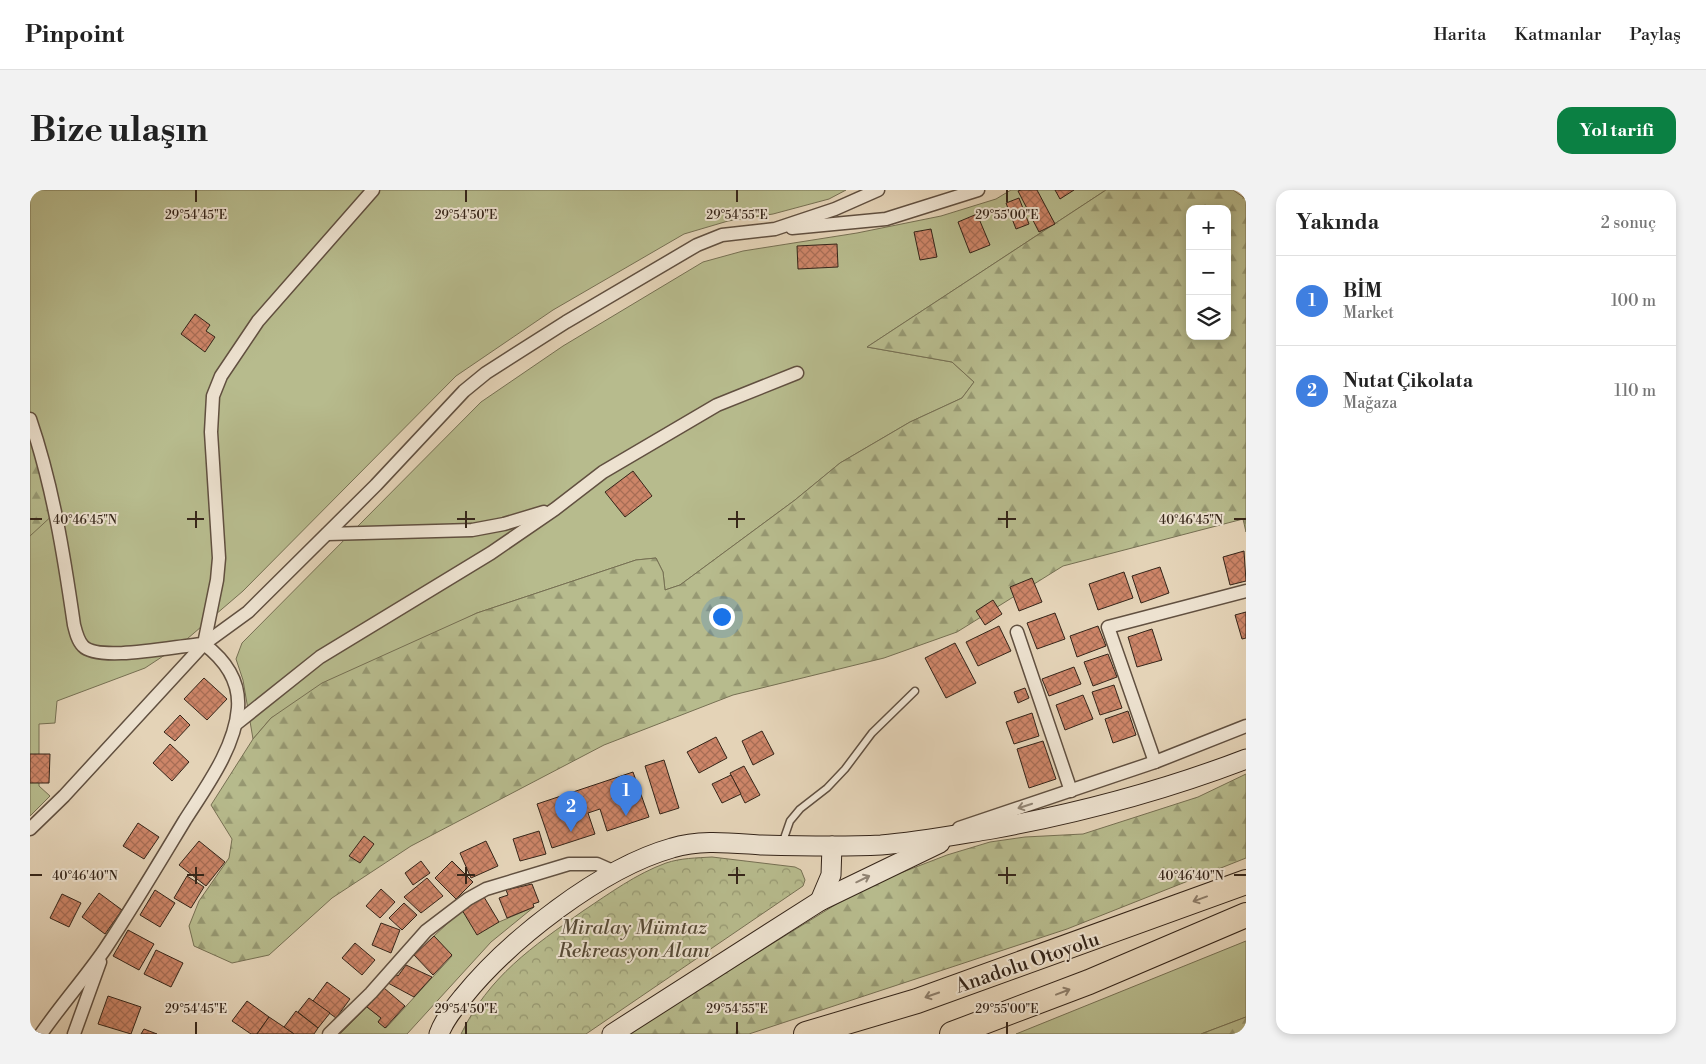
<!DOCTYPE html>
<html lang="tr">
<meta charset="utf-8">
<style>
:root{--surface:#fff;--page:#f2f2f2;--text:#222;--muted:#767676;--line:#e0e0e0;--accent:#0b8043}
body{margin:0;font-family:"Libre Bodoni",serif;background:var(--page);color:var(--text)}
.controls{position:absolute;right:15px;top:15px;display:grid;overflow:hidden;border-radius:10px;box-shadow:0 2px 8px #0003}
.controls button{width:45px;height:45px;display:grid;place-items:center;padding:0;border:0;border-bottom:1px solid var(--line);background:var(--surface);color:var(--text);font:25px sans-serif}
.you{position:absolute;left:691px;top:426px;width:18px;height:18px;margin:-12px;border:4px solid #fff;border-radius:50%;background:#1a73e8;box-shadow:0 0 0 8px #1a73e833}
.badge{display:grid;place-items:center;width:32px;height:32px;border-radius:50%;background:var(--accent);color:#fff;font-size:16px;font-weight:700}
.pin{position:absolute;translate:-50% -41px;filter:drop-shadow(0 1px 2px #0008)}
.pin::after{content:'';position:absolute;top:26px;width:18px;height:15px;background:inherit;clip-path:polygon(0 0,100% 0,50% 100%)}
.list{margin:0;padding:0;list-style:none}
h2{display:flex;justify-content:space-between;align-items:center;height:65px;margin:0;padding:0 20px;font-size:21px}
h2 small{font-size:16px;font-weight:400;color:var(--muted)}
.list li{display:grid;grid-template-columns:32px 1fr auto;gap:15px;align-items:center;box-sizing:border-box;height:90px;padding:0 20px;border-top:1px solid var(--line)}
.list b{display:block;font-size:19px;white-space:nowrap}
.list p{margin:0;font-size:16px;white-space:nowrap;color:var(--muted)}
.list em{font-size:16px;font-style:normal;color:var(--muted)}
.icon{flex:none;width:28px;height:28px;fill:none;stroke:currentColor;stroke-width:2;stroke-linecap:round;stroke-linejoin:round}
.map{position:relative;flex:none;width:1216px;height:844px;overflow:hidden;border-radius:15px}
header{display:flex;align-items:center;gap:30px;box-sizing:border-box;height:70px;padding:0 25px;background:var(--surface);border-bottom:1px solid var(--line)}
header strong{font-size:24px}
nav{display:flex;gap:28px;margin-inline-start:auto;font-size:18px}
.intro{display:flex;align-items:center;justify-content:space-between;box-sizing:border-box;height:120px;padding:0 30px}
h1{margin:0;font-size:35px}
.button{padding:12px 22px;border-radius:15px;background:var(--accent);color:#fff;font-size:18px;font-weight:700}
main{display:flex;gap:30px;padding:0 30px}
aside{flex:1;background:var(--surface);border-radius:15px;box-shadow:0 2px 8px #0003}
.map>svg:first-child{display:block}
.green{fill:#b7bb8d;stroke:#767053}
.forest{fill:url(#forest-firs);stroke:#767053;fill-rule:evenodd}
.park{fill:url(#park-crowns);stroke:#767053}
.building{fill:url(#building-cross-hatch);stroke:#352519}
.lines{fill:none;stroke-linecap:round;stroke-linejoin:round}
.service-casing{stroke:#615040;stroke-width:9}
.minor-casing{stroke:#615040;stroke-width:15}
.secondary-casing{stroke:#352519;stroke-width:21}
.motorway-casing{stroke:#352519;stroke-width:26}
.service{stroke:#ede2d0;stroke-width:6}
.minor{stroke:#ede2d0;stroke-width:12}
.secondary{stroke:#ede2d0;stroke-width:19}
.motorway{stroke:#e4d3b7;stroke-width:24}
.oneway{stroke:#918474}
.oneway2{stroke:#8c7c68}
.ticks{fill:none;stroke:#352519;stroke-width:2}
.labels{text-anchor:middle;stroke-width:4;stroke-linejoin:round;paint-order:stroke}
.park-label{font-size:20px;font-style:italic;fill:#564a36;stroke:#ede2d0}
.street-label{font-size:20px;fill:#352519;stroke:#ede2d0}
.ticks-label{font-size:12px;text-anchor:middle;fill:#352519;stroke:#ede2d0;stroke-width:4;stroke-linejoin:round;paint-order:stroke}
</style>
<header>
<strong>Pinpoint</strong>
<nav><a>Harita</a><a>Katmanlar</a><a>Paylaş</a></nav>
</header>
<div class="intro"><h1>Bize ulaşın</h1><a class="button">Yol tarifi</a></div>
<main>
<div class="map">
<svg width="1216" height="844" viewBox="0 0 1216 844">
<defs>
<pattern id="forest-firs" width="22" height="20" patternUnits="userSpaceOnUse" patternTransform="scale(1.25)"><rect width="22" height="20" fill="#b7bb8d"/><path d="M5 1l3.5 6h-7zM16 11l3.5 6h-7z" fill="#969872"/></pattern>
<pattern id="park-crowns" width="20" height="18" patternUnits="userSpaceOnUse" patternTransform="scale(1.25)"><rect width="20" height="18" fill="#b7bb8d"/><path d="M2 6a3 3 0 1 1 6 0M12 15a3 3 0 1 1 6 0" fill="none" stroke="#969872"/></pattern>
<pattern id="building-cross-hatch" width="8" height="8" patternUnits="userSpaceOnUse" patternTransform="scale(1.25)"><rect width="8" height="8" fill="#cd8568"/><path d="M0 0l8 8M0 8l8-8" fill="none" stroke="#a76d55"/></pattern>
</defs>
<rect width="100%" height="100%" fill="#e4d3b7"/>
<filter id="stains"><feTurbulence type="fractalNoise" baseFrequency=".004" numOctaves="4"/><feColorMatrix values="0 0 0 0 .2 0 0 0 0 .09 0 0 0 0 .02 0 0 0 .5 -.17"/></filter>
<radialGradient id="worn" r=".72"><stop offset=".6" stop-color="#630" stop-opacity="0"/><stop offset="1" stop-color="#630" stop-opacity=".3"/></radialGradient>
<!-- green -->
<g class="green">
<path d="M0 0H816L799 9 743 24 698 31 654 44 523 120 426 186 213 401 150 455 115 478 27 511 25 533 9 534V596L20 606 0 626V346L3 342 0 229Z"/>
<path d="M981 0H1076L837 157 922 172 944 192 932 208 880 232 810 273 765 310 650 395 635 400 633 382 626 368 606 370 447 423 241 528 223 549 213 490 206 469 212 453 451 212 533 156 673 72 713 61 827 43 911 26 966 9Z"/>
<path d="M504 717 461 752 377 844H310L337 817 351 828 348 832 356 838 422 766 404 746 432 720 469 732Z"/>
<path d="M1216 751V827L1171 844H986Z"/>
</g>
<!-- forest -->
<g class="forest">
<path d="M1076 0H1203L1216 9V342L1213 329 1033 376 927 442 854 468 703 505 574 555 381 656 302 708 239 765 202 773 164 756 159 736 169 711 199 668 202 649 181 615 223 549 241 528 292 493 447 423 606 370 626 368 633 382 635 400 650 395 765 310 810 273 880 232 932 208 944 192 922 172 837 157ZM1160 19H1197V146H1160Z"/>
<path d="M0 229 26 322 0 346Z"/>
<path d="M1216 584V668L1037 739 719 844H596L813 710 860 687 917 665 960 652 995 647 1053 644 1168 607Z"/>
<path d="M1216 827V844H1171Z"/>
</g>
<!-- park -->
<path class="park" d="M682 667 765 677 771 680 775 690 773 696 556 844H431C459 786 502 757 553 721 580 703 606 684 636 673 651 668 666 668 682 667Z"/>
<!-- building -->
<g class="building">
<path d="M991 0H1007L1025 34 1009 42 988 1Z"/>
<path d="M1025 0H1044L1030 9Z"/>
<path d="M989 8 999 34 986 39 976 13Z"/>
<path d="M947 24 960 55 940 63 928 32Z"/>
<path d="M901 39 907 67 890 70 884 42Z"/>
<path d="M807 54 808 77 768 79 767 56Z"/>
<path d="M165 124 180 135 176 141 185 147 175 162 151 144Z"/>
<path d="M603 281 622 306 595 327 575 302Z"/>
<path d="M1214 361 1216 391 1200 395 1193 367Z"/>
<path d="M1130 377 1139 403 1111 413 1102 386Z"/>
<path d="M1094 382 1103 408 1068 420 1059 394Z"/>
<path d="M1002 388 1012 412 989 421 980 397Z"/>
<path d="M963 410 972 424 955 435 946 421Z"/>
<path d="M1216 422V448L1212 449 1205 425Z"/>
<path d="M1025 423 1035 449 1007 459 997 433Z"/>
<path d="M969 436 981 461 948 476 936 452Z"/>
<path d="M1068 436 1076 456 1047 467 1040 446Z"/>
<path d="M1122 439 1132 470 1107 477 1098 447Z"/>
<path d="M925 453 946 493 916 508 895 468Z"/>
<path d="M1078 464 1087 487 1063 496 1054 472Z"/>
<path d="M1044 477 1051 494 1019 506 1012 489Z"/>
<path d="M174 488 197 509 177 530 154 509Z"/>
<path d="M1084 495 1092 518 1070 525 1062 502Z"/>
<path d="M995 498 999 508 988 513 984 502Z"/>
<path d="M1053 505 1063 529 1035 540 1026 515Z"/>
<path d="M1098 521 1106 545 1083 553 1075 529Z"/>
<path d="M1002 523 1009 546 984 554 976 532Z"/>
<path d="M150 525 160 535 145 551 134 542Z"/>
<path d="M732 541 744 564 723 575 712 551Z"/>
<path d="M686 547 697 568 669 583 657 562Z"/>
<path d="M1013 551 1026 589 999 598 987 559Z"/>
<path d="M140 554 159 572 142 591 123 573Z"/>
<path d="M0 564H20L19 593H0Z"/>
<path d="M634 570 649 618 630 624 615 576Z"/>
<path d="M714 576 730 605 715 613 700 583Z"/>
<path d="M603 582 619 627 577 641 570 619 558 623 565 644 522 658 507 614Z"/>
<path d="M701 585 711 604 692 613 682 594Z"/>
<path d="M108 633 129 647 114 669 93 656Z"/>
<path d="M509 641 516 664 490 671 483 649Z"/>
<path d="M334 646 344 654 330 673 319 666Z"/>
<path d="M169 651 195 672 176 696 149 675Z"/>
<path d="M456 651 468 676 441 688 430 663Z"/>
<path d="M391 671 400 683 383 695 375 683Z"/>
<path d="M422 671 443 692 426 709 405 688Z"/>
<path d="M157 686 174 697 161 718 144 708Z"/>
<path d="M397 688 413 706 391 723 374 707Z"/>
<path d="M502 694 509 712 503 714 504 717 477 728 469 708 478 705 476 700Z"/>
<path d="M351 699 365 712 350 728 336 716Z"/>
<path d="M125 700 145 713 130 737 110 725Z"/>
<path d="M69 703 92 720 75 744 52 727Z"/>
<path d="M32 704 51 713 39 737 20 728Z"/>
<path d="M454 707 469 732 447 745 432 720Z"/>
<path d="M374 713 387 725 372 740 359 728Z"/>
<path d="M351 733 370 740 361 763 342 755Z"/>
<path d="M98 740 124 754 109 780 83 766Z"/>
<path d="M404 746 422 765 403 785 384 765Z"/>
<path d="M325 753 345 770 332 785 312 768Z"/>
<path d="M126 760 153 773 141 797 114 784Z"/>
<path d="M376 775 402 787 384 807 358 793 365 784 368 786Z"/>
<path d="M297 792 320 809 306 828 283 811Z"/>
<path d="M354 798 375 816 355 838 348 832 351 828 337 817Z"/>
<path d="M78 806 111 817 101 844 68 834Z"/>
<path d="M279 808 300 823 288 838 268 822Z"/>
<path d="M217 811 239 827 227 844H221L202 831Z"/>
<path d="M266 821 288 838 284 844H264L254 837Z"/>
<path d="M239 827 254 837 264 844H227Z"/>
<path d="M114 839 127 844H111Z"/>
</g>
<g class="lines">
<!-- service casing -->
<g class="service-casing">
<path id="service" d="M752 654 760 631 770 619 797 598 815 579 842 543 885 501"/>
</g>
<!-- minor casing -->
<g class="minor-casing">
<g id="minor">
<path d="M762 38 856 29 948 0"/>
<path d="M0 229C23 296 34 366 44 435 46 443 48 451 53 456 69 473 150 455 174 454 195 470 210 490 208 518 205 558 176 597 155 630 129 673 103 717 75 759 55 788 31 815 11 844"/>
<path d="M297 344 442 340 474 334 514 322"/>
<path d="M987 442 1041 601"/>
<path d="M174 454 187 390 189 368 181 242 183 206 191 186 228 131 343 0"/>
<path d="M206 534 290 467 461 363 525 319 573 282 687 215 767 183"/>
<path d="M1125 572 1078 437 1216 401"/>
<path d="M929 638 1125 572 1216 536"/>
<path d="M0 639 34 606 174 454 218 422 346 295 434 201 456 183 536 132 667 55 692 45 745 39 805 19 848 0"/>
<path d="M44 844 70 772"/>
<path d="M299 844 341 803 396 741 438 709 456 699 539 674H567L585 682"/>
</g>
</g>
<!-- secondary casing -->
<g class="secondary-casing">
<g id="secondary">
<path d="M790 711 801 685 802 656"/>
<path d="M409 844C414 830 424 818 433 807 479 750 571 678 642 658 670 649 701 653 731 655 771 656 811 657 851 655 889 652 925 645 962 639 1049 623 1133 601 1216 569"/>
<path d="M582 844 790 711 910 653"/>
</g>
</g>
<!-- motorway casing -->
<g class="motorway-casing">
<g id="motorway">
<path d="M776 844 887 811 1216 692"/>
<path d="M922 844 1059 792 1216 725"/>
</g>
</g>
<!-- service -->
<use href="#service" class="service"/>
<!-- minor -->
<use href="#minor" class="minor"/>
<!-- secondary -->
<use href="#secondary" class="secondary"/>
<!-- motorway -->
<use href="#motorway" class="motorway"/>
</g>
<!-- one-way arrows -->
<defs><path id="oneway-shaft" d="M-6 0H5M1.5-3L5.5 0L1.5 3" fill="none" stroke-width="1.6" stroke-linecap="round" stroke-linejoin="round" transform="scale(1.25)"/></defs>
<g class="oneway">
<use href="#oneway-shaft" transform="translate(995 616) rotate(162)"/>
<use href="#oneway-shaft" transform="translate(833 689) rotate(-26)"/>
</g>
<g class="oneway2">
<use href="#oneway-shaft" transform="translate(1170 709) rotate(160)"/>
<use href="#oneway-shaft" transform="translate(1033 802) rotate(-21)"/>
<use href="#oneway-shaft" transform="translate(902 805) rotate(161)"/>
</g>
<!-- ticks -->
<path class="ticks" d="M166 0V12M436 0V12M707 0V12M977 0V12M166 321V338M436 321V338M707 321V338M977 321V338M0 329H12M157 329H174M427 329H445M698 329H715M968 329H986M1204 329H1216M166 677V694M436 677V694M707 677V694M977 677V694M0 685H12M157 685H174M427 685H445M698 685H715M968 685H986M1204 685H1216M166 832V844M436 832V844M707 832V844M977 832V844"/>
<g class="labels">
<!-- park labels -->
<g class="park-label">
<text x="604" y="744">Miralay Mümtaz<tspan x="604" dy="23">Rekreasyon Alanı</tspan></text>
</g>
<!-- street labels -->
<g class="street-label">
<text transform="translate(997 772) rotate(-19)" y="7">Anadolu Otoyolu</text>
</g>
</g>
<g class="ticks-label">
<text x="166" y="29">29°54'45"E</text>
<text x="436" y="29">29°54'50"E</text>
<text x="707" y="29">29°54'55"E</text>
<text x="977" y="29">29°55'00"E</text>
<text x="55" y="334">40°46'45"N</text>
<text x="1161" y="334">40°46'45"N</text>
<text x="55" y="690">40°46'40"N</text>
<text x="1161" y="690">40°46'40"N</text>
<text x="166" y="823">29°54'45"E</text>
<text x="436" y="823">29°54'50"E</text>
<text x="707" y="823">29°54'55"E</text>
<text x="977" y="823">29°55'00"E</text>
</g>
<rect width="100%" height="100%" filter="url(#stains)"/>
<rect width="100%" height="100%" fill="url(#worn)"/>
</svg>
<div class="controls">
<button>+</button>
<button>−</button>
<button><svg class="icon" aria-label="layers" viewBox="0 0 24 24"><path d="M12 4l9 5-9 5-9-5zM3 14l9 5 9-5"/></svg></button>
</div>
<div class="you"></div>
<div class="pin badge" style="left:596px;top:626px;background:#3f7fe0">1</div>
<div class="pin badge" style="left:541px;top:642px;background:#3f7fe0">2</div>
</div>
<aside>
<h2>Yakında<small>2 sonuç</small></h2>
<ul class="list">
<li><span class="badge" style="background:#3f7fe0">1</span><div><b>BİM</b><p>Market</p></div><em>100 m</em></li>
<li><span class="badge" style="background:#3f7fe0">2</span><div><b>Nutat Çikolata</b><p>Mağaza</p></div><em>110 m</em></li>
</ul>
</aside>
</main>
